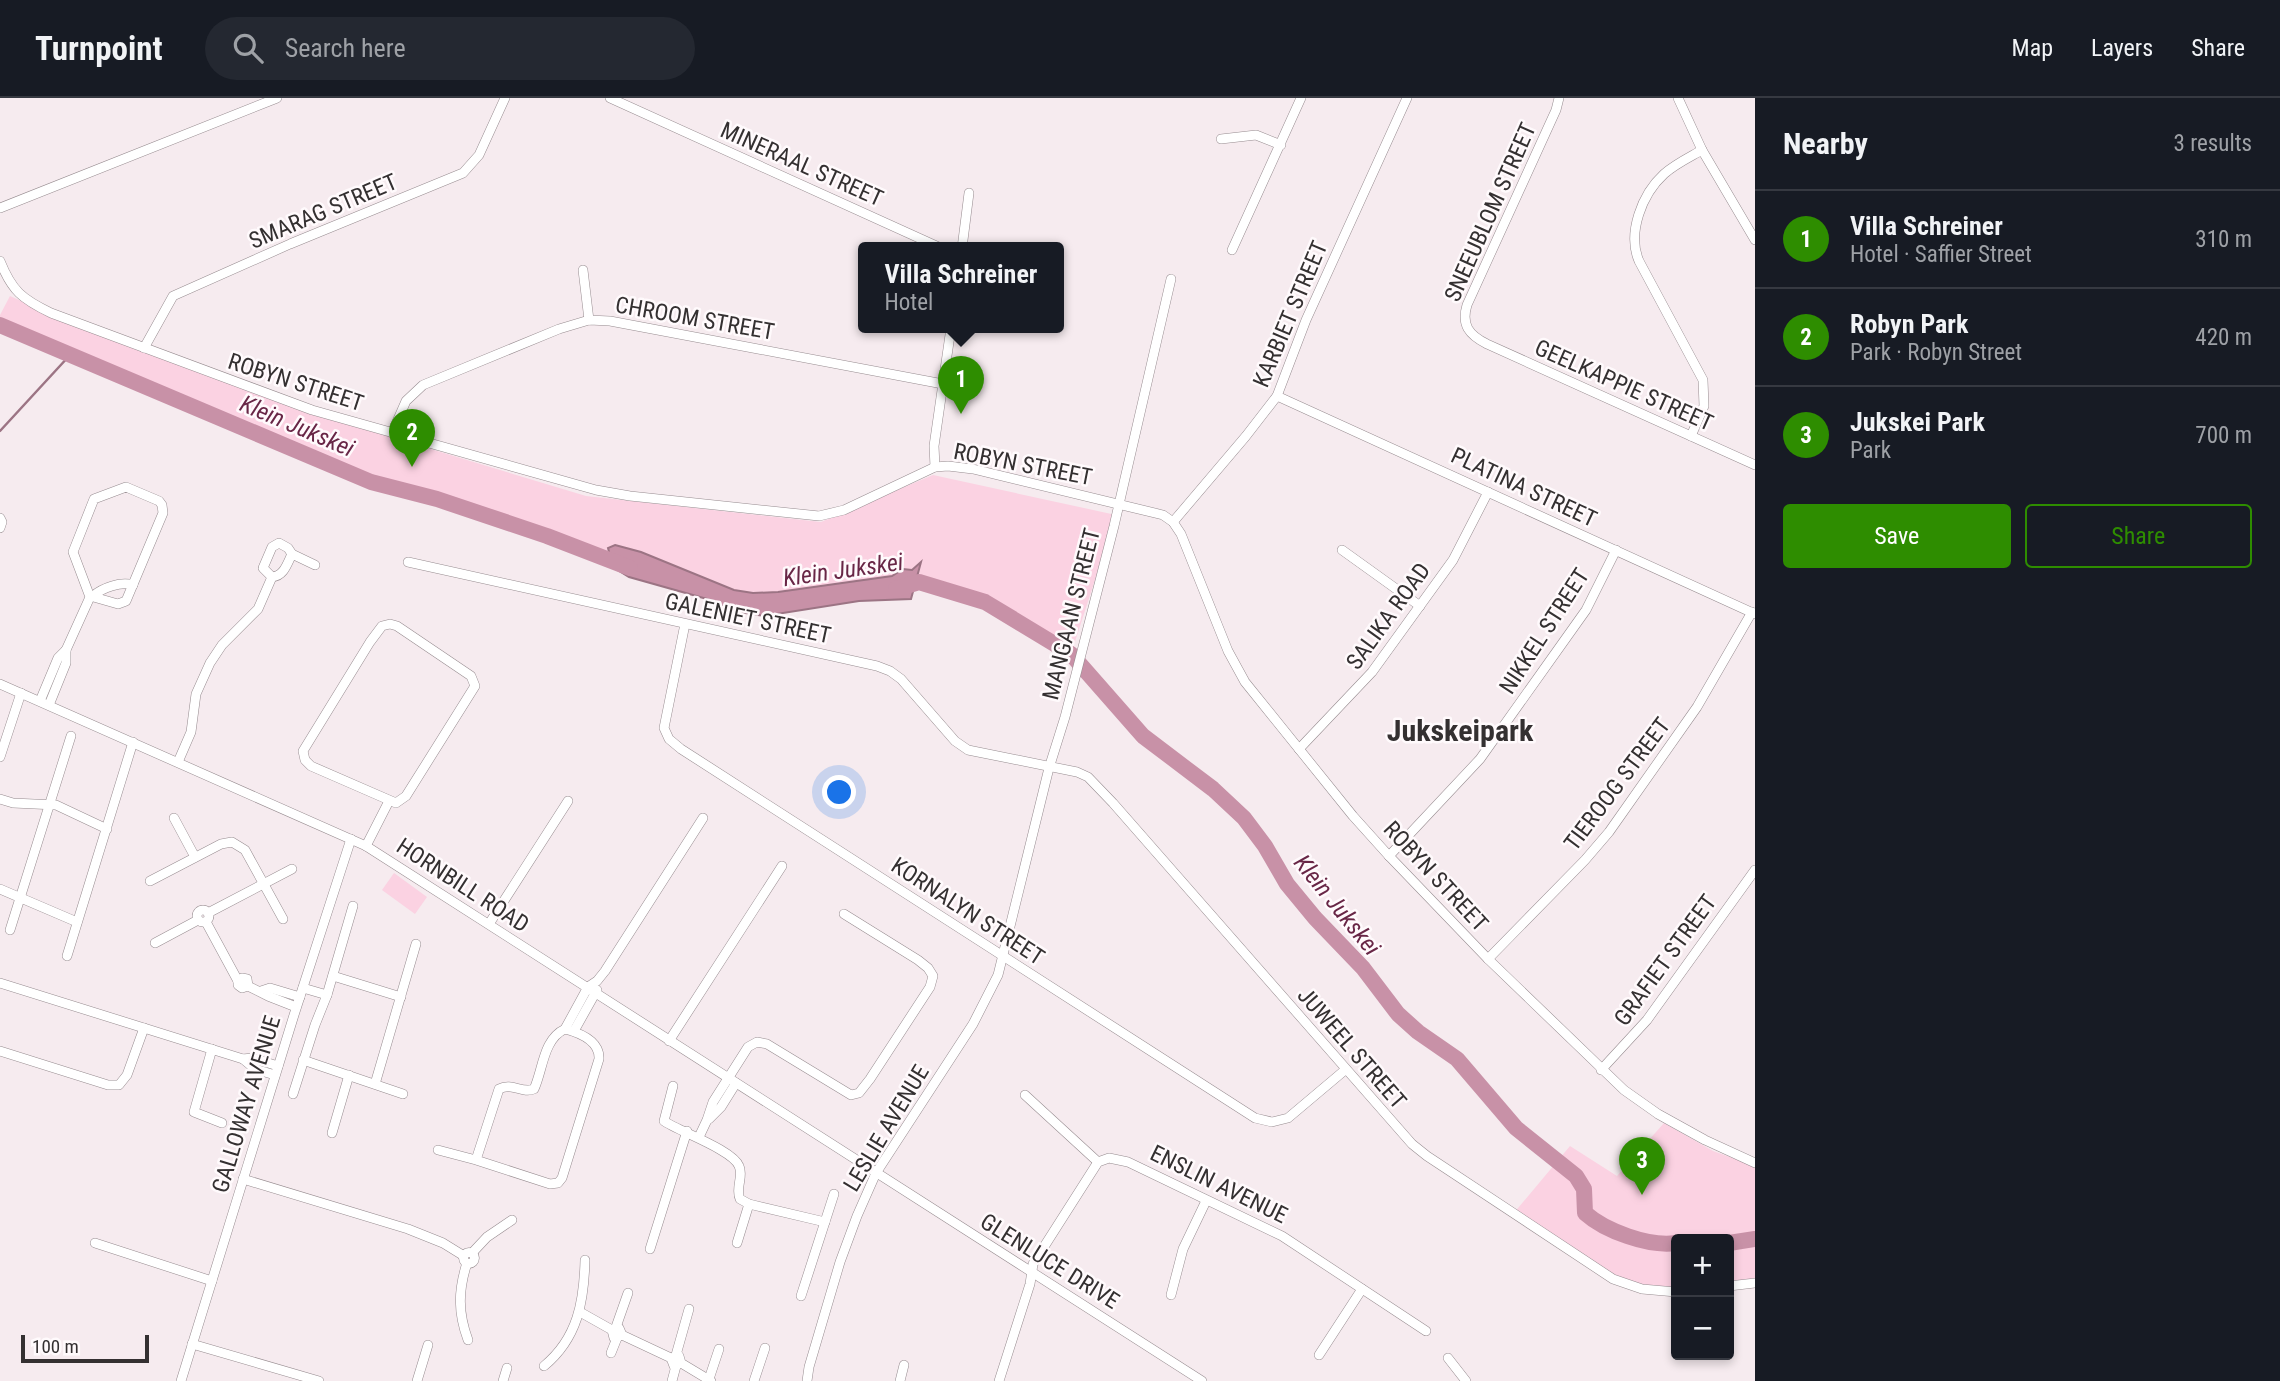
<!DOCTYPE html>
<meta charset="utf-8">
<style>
:root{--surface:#171b24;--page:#242831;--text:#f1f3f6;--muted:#9ea1a6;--line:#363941;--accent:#2e8d00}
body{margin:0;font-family:"Roboto Condensed",sans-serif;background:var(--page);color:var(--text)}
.controls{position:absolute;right:21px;bottom:21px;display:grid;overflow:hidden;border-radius:7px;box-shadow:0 4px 10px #0003}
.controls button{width:63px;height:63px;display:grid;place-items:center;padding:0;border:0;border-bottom:2px solid var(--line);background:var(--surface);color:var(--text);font:35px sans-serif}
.scale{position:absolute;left:21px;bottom:18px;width:128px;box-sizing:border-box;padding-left:7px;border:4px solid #343031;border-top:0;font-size:19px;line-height:24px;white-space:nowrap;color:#343031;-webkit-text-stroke:5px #fffafc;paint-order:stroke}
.you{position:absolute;left:840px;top:695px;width:24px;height:24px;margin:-18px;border:5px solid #fff;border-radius:50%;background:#1a73e8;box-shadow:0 0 0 10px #1a73e833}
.badge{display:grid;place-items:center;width:46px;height:46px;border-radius:50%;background:var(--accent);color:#fff;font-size:23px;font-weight:700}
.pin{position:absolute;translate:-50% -58px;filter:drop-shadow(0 2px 4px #0008)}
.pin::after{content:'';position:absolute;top:37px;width:24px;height:21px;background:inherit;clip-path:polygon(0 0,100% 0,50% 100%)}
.popup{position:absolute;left:858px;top:144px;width:206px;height:91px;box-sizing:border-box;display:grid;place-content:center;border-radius:7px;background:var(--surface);filter:drop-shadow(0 2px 5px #0005);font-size:23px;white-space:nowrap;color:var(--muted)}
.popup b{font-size:26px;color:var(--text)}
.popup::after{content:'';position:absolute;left:50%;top:100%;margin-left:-14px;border:14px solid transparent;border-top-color:var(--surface)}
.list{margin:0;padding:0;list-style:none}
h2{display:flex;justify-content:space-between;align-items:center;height:91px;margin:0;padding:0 28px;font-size:30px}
h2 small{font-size:23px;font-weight:400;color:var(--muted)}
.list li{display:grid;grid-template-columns:46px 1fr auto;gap:21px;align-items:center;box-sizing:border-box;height:98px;padding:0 28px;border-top:2px solid var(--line)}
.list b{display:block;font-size:26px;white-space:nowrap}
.list p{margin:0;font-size:23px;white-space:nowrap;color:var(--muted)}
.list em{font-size:23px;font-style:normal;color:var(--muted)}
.actions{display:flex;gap:14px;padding:21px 28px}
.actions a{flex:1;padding:16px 0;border:2px solid var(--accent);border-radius:7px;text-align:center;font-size:24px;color:var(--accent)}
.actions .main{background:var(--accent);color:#fff}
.icon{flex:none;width:38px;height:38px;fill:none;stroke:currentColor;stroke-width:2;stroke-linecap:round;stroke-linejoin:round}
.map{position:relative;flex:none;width:1755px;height:1283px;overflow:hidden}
header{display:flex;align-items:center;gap:42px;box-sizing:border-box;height:98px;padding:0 35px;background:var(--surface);border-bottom:2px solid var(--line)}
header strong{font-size:33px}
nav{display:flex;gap:38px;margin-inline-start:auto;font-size:24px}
.search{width:490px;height:63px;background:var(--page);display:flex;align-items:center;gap:18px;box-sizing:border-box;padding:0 24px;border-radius:38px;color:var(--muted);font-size:26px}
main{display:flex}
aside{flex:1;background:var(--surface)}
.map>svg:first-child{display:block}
.green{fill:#fbd2e2}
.water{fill:#c891a7;stroke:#9c7484;stroke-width:2}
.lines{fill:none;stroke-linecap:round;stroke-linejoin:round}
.stream{stroke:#9c7484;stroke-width:2.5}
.river{stroke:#c891a7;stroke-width:16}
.street-casing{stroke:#978c90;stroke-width:10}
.street{stroke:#fff;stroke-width:9}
.labels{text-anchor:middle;stroke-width:5;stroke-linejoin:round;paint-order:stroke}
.street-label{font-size:23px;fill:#343031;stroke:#fffafc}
.water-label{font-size:24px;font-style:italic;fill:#682646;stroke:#fffafc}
.district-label{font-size:30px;font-weight:bold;fill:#343031;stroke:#fffafc}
</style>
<header>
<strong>Turnpoint</strong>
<div class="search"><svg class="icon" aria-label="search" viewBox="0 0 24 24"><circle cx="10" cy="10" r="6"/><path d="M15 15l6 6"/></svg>Search here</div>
<nav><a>Map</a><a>Layers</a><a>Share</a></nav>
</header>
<main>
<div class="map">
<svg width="1755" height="1283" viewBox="0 0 1755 1283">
<rect width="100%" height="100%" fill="#f6ebef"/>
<!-- green -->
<g class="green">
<path d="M10 198 51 216 248 292 381 336 586 398 821 424 933 377 1116 417 1071 556 985 504 919 484 892 492 759 507 621 465 437 401 371 384 313 362 280 344 0 227V217Z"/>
<path d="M394 775 427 799 415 816 382 792Z"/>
<path d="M1664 1025 1713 1053 1755 1068V1190L1729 1191V1141H1676V1191L1617 1183 1513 1116 1570 1048 1617 1078Z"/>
</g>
<!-- water -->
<path class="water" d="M615 447 641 454 734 492 753 495 778 494 892 478 903 471 912 472 921 464 911 501 859 503 764 518 733 513 707 501 629 479 613 469 608 450Z"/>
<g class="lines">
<!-- stream -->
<path class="stream" d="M0 333 70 257"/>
<!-- river -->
<g class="river">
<path d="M0 227 371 384 437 401 547 438 630 470"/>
<path d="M896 491 919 484 985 504 1071 556 1143 638 1213 691 1244 720 1265 748 1287 786 1315 820 1363 870 1398 916 1418 934 1457 961 1516 1030 1576 1078 1584 1091 1585 1115C1605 1133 1649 1149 1676 1145"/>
<path d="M1729 1145 1755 1141"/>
</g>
<!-- street casing -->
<g class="street-casing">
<g id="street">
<path d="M610 0 941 150"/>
<path d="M1559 0 1556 12 1467 207C1461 227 1469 237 1487 246L1755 367"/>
<path d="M1678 0 1702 52 1755 142"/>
<path d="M1221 41 1256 37 1281 47"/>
<path d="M0 110 277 0"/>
<path d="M962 150 969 95"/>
<path d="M1232 152 1301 0"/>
<path d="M0 163C12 193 22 201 51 215L312 312 596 392 630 398 819 418 844 412 935 369 948 368 973 371 1163 417 1173 424 1181 436 1228 553 1245 584 1353 718 1389 758 1488 861 1624 992 1658 1016 1705 1042 1755 1065"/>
<path d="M583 172 589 222"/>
<path d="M144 250 173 198 290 146 463 75 479 57 505 0"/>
<path d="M1277 298 1755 516"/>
<path d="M392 335 406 303 423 287 559 231 589 222 610 223 943 286"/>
<path d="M1691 338 1704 308 1703 282 1639 163C1627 135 1642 96 1664 76 1675 66 1690 59 1702 52"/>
<path d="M935 369 934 348 951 230"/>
<path d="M0 420 2 424 0 430"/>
<path d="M1173 424 1246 338 1277 298 1306 222 1407 0"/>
<path d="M1342 452 1420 508"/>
<path d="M408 464 877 568 890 573 901 581 955 643 968 652 1077 674 1088 679 1113 705 1412 1046 1427 1058 1613 1181 1642 1191 1676 1194"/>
<path d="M272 479 263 470 272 449 279 445 288 450 292 456"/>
<path d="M93 498C102 490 121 483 133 487"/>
<path d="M390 526 397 528 471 578 475 588 406 698 396 705 311 668 305 662 303 653 370 544 382 528Z"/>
<path d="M685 526 664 630 669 641 681 651 1255 1020 1272 1024 1288 1020 1345 972"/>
<path d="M0 586 366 748 1202 1283"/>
<path d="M40 603 58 560 66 552"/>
<path d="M49 607 66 565V552L90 499 73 454 94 401 126 389 159 403 162 407 163 415 126 503 118 506 90 498"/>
<path d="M1299 651 1372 574 1453 462 1488 394"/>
<path d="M0 659 21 595"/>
<path d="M178 664 191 634 196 596 210 565 222 547 258 511 272 479C284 478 287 466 292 456L315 467"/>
<path d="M0 701 13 705 56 707 107 731"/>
<path d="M174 720 195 759"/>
<path d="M366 748 389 703"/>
<path d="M1389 758 1480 661 1586 512 1616 452"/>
<path d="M150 783 221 746 232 744 245 752 283 821"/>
<path d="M0 791 77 824"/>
<circle cx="203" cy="818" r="6"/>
<path d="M208 815 292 771"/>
<path d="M206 824 238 883"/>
<path d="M489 826 568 703"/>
<path d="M10 832 71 638"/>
<path d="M155 845 198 822"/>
<path d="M67 858 133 644"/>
<path d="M1488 861 1585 762 1609 734 1697 609 1752 514"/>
<path d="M333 878 401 899"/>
<path d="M0 885 243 961 255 971 275 977"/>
<path d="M248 888 247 881 242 880 238 883V887L242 890 248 888 268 898 296 909"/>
<path d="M303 890 327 897"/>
<path d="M261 893 270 890 300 899"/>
<path d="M565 931 588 889 597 883 605 873 703 720"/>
<path d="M574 933 597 892"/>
<path d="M669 943 782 768"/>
<path d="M212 951 194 1014 222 1025"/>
<path d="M0 953 108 987H119L127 977 144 930"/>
<path d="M243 961 252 960 278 968"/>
<path d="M303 962 403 996"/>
<path d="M1601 972 1647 922 1755 772"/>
<path d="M375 986 416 846"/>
<path d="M673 988 664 1023C678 1033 733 1052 739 1068 744 1078 735 1090 740 1101L749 1106 825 1124"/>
<path d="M293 996 315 927 327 897 353 808"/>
<path d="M1025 997 1098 1064"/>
<path d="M709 1021 721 1009 736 985"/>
<path d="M332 1035 349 977"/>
<path d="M699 1039 707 1022 713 1004 748 949 757 944 767 946 851 997 859 995 870 981 930 889 933 878 928 870 918 862 844 816"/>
<path d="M438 1052 476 1062 550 1086 558 1085 562 1080 599 961C600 943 580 935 565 931 543 941 543 972 534 991 522 996 512 984 499 991L476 1062"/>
<path d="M243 1081 408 1131 443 1145 464 1158"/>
<path d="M95 1145 212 1183"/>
<path d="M737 1145 749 1106"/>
<path d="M650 1151 687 1033"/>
<circle cx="469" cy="1160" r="5.5"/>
<path d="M472 1155 487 1139 512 1122"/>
<path d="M467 1165C458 1193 458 1215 468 1242"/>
<path d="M1729 1188 1755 1185"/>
<path d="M1171 1197 1183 1151 1206 1103"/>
<path d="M801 1198 834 1096"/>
<path d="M580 1214 612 1232"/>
<path d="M616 1229 628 1195"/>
<path d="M622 1237 619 1230 612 1232 614 1240 622 1237 671 1260"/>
<path d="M192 1246 319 1283"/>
<path d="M611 1255 617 1240"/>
<path d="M676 1257 689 1211"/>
<path d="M1319 1257 1362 1191"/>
<path d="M1448 1260 1466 1283"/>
<path d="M681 1265 674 1268 671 1260 679 1258 681 1265 711 1283"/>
<path d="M544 1268C578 1240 584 1203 585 1162"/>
<path d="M709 1281 719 1251"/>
<path d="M181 1283 294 917 351 741"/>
<path d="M417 1283 428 1247"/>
<path d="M503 1283 507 1270"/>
<path d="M672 1283 676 1268"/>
<path d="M754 1283 765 1250"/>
<path d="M807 1283 809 1269 840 1164 857 1118 876 1075 973 926 998 877 1049 670 1065 619 1114 428 1171 181"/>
<path d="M900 1283 904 1267"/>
<path d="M999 1283 1030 1186 1033 1166 1098 1064 1109 1060 1128 1064 1282 1138 1426 1233"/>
</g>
</g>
<!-- street -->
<use href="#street" class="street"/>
</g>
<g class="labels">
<!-- street labels -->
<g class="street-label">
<text transform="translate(802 66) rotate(24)" y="8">MINERAAL STREET</text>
<text transform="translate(323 113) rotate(-23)" y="8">SMARAG STREET</text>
<text transform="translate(1490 114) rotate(-66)" y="8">SNEEUBLOM STREET</text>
<text transform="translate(1290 216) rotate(-67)" y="8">KARBIET STREET</text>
<text transform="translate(695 220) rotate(10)" y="8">CHROOM STREET</text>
<text transform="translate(296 284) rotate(18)" y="8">ROBYN STREET</text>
<text transform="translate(1624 287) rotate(24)" y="8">GEELKAPPIE STREET</text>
<text transform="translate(1023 366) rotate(11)" y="8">ROBYN STREET</text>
<text transform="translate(1524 389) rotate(25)" y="8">PLATINA STREET</text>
<text transform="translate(1071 516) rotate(-76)" y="8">MANGAAN STREET</text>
<text transform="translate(1388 518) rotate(-54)" y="8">SALIKA ROAD</text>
<text transform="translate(748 520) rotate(12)" y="8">GALENIET STREET</text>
<text transform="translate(1544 533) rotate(-57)" y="8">NIKKEL STREET</text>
<text transform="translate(1617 686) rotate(-53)" y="8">TIEROOG STREET</text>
<text transform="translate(1436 778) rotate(47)" y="8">ROBYN STREET</text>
<text transform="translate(463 787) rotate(33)" y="8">HORNBILL ROAD</text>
<text transform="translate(968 813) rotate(33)" y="8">KORNALYN STREET</text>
<text transform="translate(1665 862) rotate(-54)" y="8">GRAFIET STREET</text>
<text transform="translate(1352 950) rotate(49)" y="8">JUWEEL STREET</text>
<text transform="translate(246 1006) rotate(-73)" y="8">GALLOWAY AVENUE</text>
<text transform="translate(886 1030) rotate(-59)" y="8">LESLIE AVENUE</text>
<text transform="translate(1219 1086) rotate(26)" y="8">ENSLIN AVENUE</text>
<text transform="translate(1050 1163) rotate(32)" y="8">GLENLUCE DRIVE</text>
</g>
<!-- water labels -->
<g class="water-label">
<text transform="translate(297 328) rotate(23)" y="8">Klein Jukskei</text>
<text transform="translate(843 472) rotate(-8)" y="8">Klein Jukskei</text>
<text transform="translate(1337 807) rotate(51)" y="8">Klein Jukskei</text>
</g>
<!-- district labels -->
<g class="district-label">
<text x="1460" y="643">Jukskeipark</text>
</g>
</g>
</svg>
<div class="controls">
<button>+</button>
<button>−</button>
</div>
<div class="scale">100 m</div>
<div class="you"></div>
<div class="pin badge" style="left:961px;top:316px">1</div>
<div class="popup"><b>Villa Schreiner</b>Hotel</div>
<div class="pin badge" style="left:412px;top:369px">2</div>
<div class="pin badge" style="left:1642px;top:1097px">3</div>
</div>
<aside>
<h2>Nearby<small>3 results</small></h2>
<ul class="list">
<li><span class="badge">1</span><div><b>Villa Schreiner</b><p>Hotel · Saffier Street</p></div><em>310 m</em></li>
<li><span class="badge">2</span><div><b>Robyn Park</b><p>Park · Robyn Street</p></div><em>420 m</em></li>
<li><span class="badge">3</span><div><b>Jukskei Park</b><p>Park</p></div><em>700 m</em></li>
</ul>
<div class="actions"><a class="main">Save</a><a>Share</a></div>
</aside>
</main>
